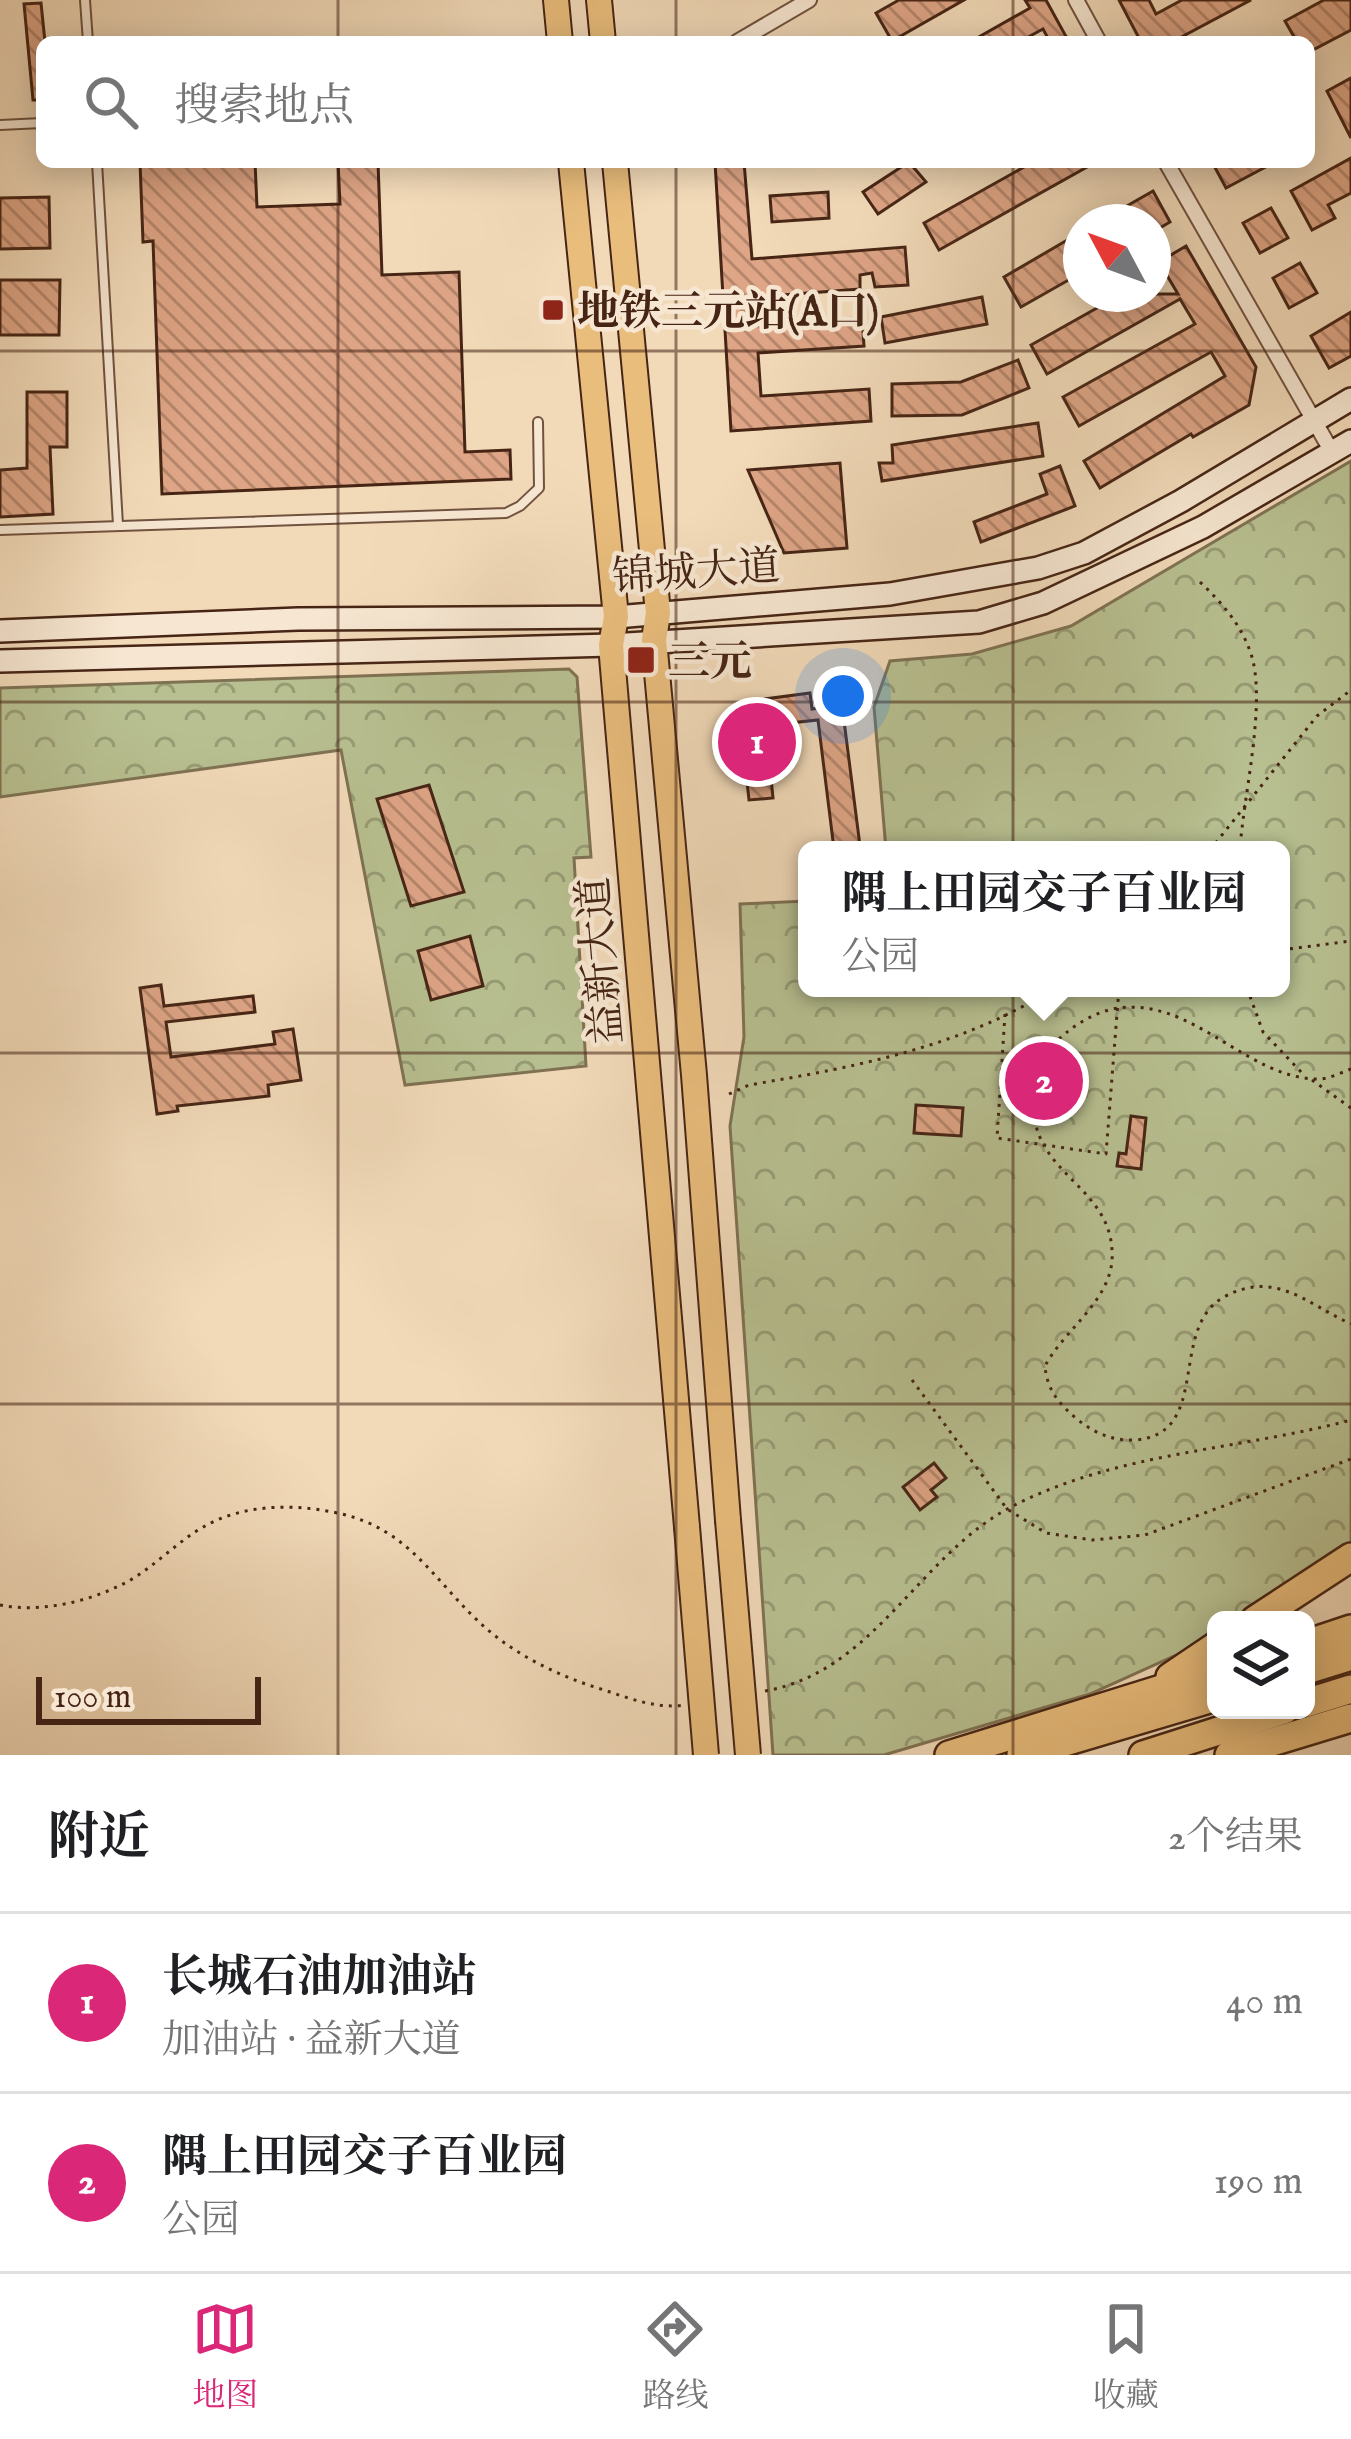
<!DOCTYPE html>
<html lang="zh">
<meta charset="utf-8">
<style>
:root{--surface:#fff;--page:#f2f2f2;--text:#202124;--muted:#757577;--line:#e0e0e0;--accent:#db2777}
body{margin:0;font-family:"IM FELL English","Noto Serif SC",serif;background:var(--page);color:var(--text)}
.controls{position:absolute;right:36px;bottom:36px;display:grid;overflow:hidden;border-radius:18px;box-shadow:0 6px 30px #0003}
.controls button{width:108px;height:108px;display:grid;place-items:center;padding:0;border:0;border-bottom:3px solid var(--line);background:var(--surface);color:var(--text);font:60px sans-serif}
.compass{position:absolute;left:1063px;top:204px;width:108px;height:108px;border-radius:50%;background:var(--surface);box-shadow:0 6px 30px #0003;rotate:311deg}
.scale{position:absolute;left:36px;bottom:30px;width:225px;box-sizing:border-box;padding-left:12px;border:6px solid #462515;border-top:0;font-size:33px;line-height:42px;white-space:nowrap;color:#462515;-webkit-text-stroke:9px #f7e7d2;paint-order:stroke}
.you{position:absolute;left:843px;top:696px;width:42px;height:42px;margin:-30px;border:9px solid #fff;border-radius:50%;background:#1a73e8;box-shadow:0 0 0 18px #1a73e833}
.badge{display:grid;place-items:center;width:78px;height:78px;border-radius:50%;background:var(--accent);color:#fff;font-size:39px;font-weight:700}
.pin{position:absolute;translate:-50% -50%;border:6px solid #fff;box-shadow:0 3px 12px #0006}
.popup{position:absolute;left:798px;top:841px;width:492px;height:156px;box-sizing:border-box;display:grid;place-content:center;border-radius:18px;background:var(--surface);filter:drop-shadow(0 3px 9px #0005);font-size:39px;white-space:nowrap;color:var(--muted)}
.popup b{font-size:45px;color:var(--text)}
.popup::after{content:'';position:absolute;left:50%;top:100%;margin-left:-24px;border:24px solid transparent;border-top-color:var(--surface)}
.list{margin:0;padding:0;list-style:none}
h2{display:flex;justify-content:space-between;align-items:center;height:156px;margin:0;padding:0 48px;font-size:51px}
h2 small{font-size:39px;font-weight:400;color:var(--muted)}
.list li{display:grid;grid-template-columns:78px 1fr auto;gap:36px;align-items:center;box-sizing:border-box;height:180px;padding:0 48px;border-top:3px solid var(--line)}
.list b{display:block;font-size:45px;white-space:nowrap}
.list p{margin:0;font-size:39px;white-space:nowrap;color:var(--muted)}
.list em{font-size:39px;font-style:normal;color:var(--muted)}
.icon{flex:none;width:66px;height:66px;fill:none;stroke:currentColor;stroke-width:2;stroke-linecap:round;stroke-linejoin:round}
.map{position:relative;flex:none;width:1351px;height:1755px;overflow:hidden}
.search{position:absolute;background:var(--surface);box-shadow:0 6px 30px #0003;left:36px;right:36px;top:36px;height:132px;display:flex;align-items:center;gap:30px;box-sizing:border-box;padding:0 42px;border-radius:18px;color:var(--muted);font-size:45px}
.sheet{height:516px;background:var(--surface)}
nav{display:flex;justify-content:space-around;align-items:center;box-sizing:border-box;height:168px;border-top:3px solid var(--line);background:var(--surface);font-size:33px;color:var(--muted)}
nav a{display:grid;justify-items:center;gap:6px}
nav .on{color:var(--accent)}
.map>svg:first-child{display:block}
.park{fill:url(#park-crowns);stroke:#7f7253;stroke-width:3}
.building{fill:url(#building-back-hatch);stroke:#462515;stroke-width:3}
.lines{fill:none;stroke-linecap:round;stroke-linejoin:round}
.lane-casing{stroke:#71523e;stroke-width:12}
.street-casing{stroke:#71523e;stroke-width:18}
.secondary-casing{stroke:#462515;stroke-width:26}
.primary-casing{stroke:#462515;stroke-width:28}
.highway-casing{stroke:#462515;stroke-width:32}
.path{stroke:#462515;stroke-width:3;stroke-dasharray:3 6;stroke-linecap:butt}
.lane{stroke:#f7e7d2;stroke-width:8}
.street{stroke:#f7e7d2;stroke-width:14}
.secondary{stroke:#f7e7d2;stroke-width:21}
.primary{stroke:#e9bd7c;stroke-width:24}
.highway{stroke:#e9bd7c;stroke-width:27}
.primary-bridge-casing{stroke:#462515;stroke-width:28;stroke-linecap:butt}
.primary-bridge{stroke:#e9bd7c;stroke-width:24}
.grid{fill:none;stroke:#462515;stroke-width:3;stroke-opacity:0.55}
.poi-dot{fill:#8f2418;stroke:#f7e7d2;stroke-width:4.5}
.labels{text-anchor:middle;stroke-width:9;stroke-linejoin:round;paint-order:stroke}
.poi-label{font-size:42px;font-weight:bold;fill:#462515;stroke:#f7e7d2;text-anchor:start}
.street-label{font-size:42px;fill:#462515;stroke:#f7e7d2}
</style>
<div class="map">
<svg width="1351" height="1755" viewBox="0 0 1351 1755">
<defs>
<pattern id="park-crowns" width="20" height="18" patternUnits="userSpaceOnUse" patternTransform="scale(3)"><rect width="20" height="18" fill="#b8c091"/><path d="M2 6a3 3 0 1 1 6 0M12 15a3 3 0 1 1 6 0" fill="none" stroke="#979c75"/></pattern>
<pattern id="building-back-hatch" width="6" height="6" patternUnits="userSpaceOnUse" patternTransform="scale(3)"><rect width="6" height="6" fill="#dea586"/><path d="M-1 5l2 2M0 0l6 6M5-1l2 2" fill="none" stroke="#b6866c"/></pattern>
</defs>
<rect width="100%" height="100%" fill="#f2dab9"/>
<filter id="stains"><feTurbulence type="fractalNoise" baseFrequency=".00167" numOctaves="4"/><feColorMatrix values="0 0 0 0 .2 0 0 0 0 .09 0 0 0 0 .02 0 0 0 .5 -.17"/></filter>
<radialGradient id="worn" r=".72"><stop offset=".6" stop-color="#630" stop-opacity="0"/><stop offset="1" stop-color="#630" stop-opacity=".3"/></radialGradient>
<!-- park -->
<g class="park">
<path d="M1351 461V1549L1244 1620H1216V1637L1090 1694 884 1755H773L730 1126 744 1037 740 904 807 901V988H1281V850H886L874 707 890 661 972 654 1071 626Z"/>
<path d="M569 669 577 677 591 857 574 858 586 1066 405 1085 341 750 0 797V688Z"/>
</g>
<!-- building -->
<g class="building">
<path d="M899 0H964L892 41 876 13Z"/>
<path d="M1025 0H1046L1069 42H1050L1043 29 1019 42H970L1030 8Z"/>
<path d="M1119 0H1149L1156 14 1182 0H1251L1172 42H1141Z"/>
<path d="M1324 0H1351V30L1309 52V42H1297L1285 21Z"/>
<path d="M41 3 45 42 42 100H33L24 4Z"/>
<path d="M1351 78V138L1327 91Z"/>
<path d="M1351 158V193L1328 205 1335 218 1312 230 1291 191Z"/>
<path d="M140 162H255L257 207 340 204 338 162H378L382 275 459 272 465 452 510 450 511 479 162 494 153 241 143 242Z"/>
<path d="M715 162H744L752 259 905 247 908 285 875 287 872 273 860 275V289L754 297 756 325 862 317 864 346 758 353 761 396 869 389 871 421 731 431Z"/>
<path d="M909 162 926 182 878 214 863 192Z"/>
<path d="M1033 162H1096L939 250 924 223Z"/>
<path d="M1212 162H1275L1226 188Z"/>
<path d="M1153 191 1170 222 1153 232V222H1099Z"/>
<path d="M828 192 829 218 772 222 770 196Z"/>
<path d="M49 197 50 248 0 249V198Z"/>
<path d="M1271 208 1288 238 1260 253 1243 223Z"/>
<path d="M1081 232V273L1021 307 1004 277Z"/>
<path d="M1186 246 1256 367 1249 405 1193 437 1191 434 1100 488 1084 461 1225 376 1211 352 1079 426 1063 397 1195 324 1180 299 1047 374 1031 345 1122 294H1178L1159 262Z"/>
<path d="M1300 263 1317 293 1289 308 1273 278Z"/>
<path d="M0 280H60L59 335H0Z"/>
<path d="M982 297 987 324 885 343 881 317Z"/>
<path d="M1351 312V356L1329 368 1311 336Z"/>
<path d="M1018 360 1029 388 962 415 892 416V384L961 382Z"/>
<path d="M27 392H67V447H50L53 514 0 517V470L27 468Z"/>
<path d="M1038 423 1043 456 882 481 879 463H893L892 445Z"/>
<path d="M840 463 847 548 784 553 748 470Z"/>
<path d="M1060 466 1075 506 981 542 974 522 1047 494 1040 474Z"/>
<path d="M810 693 812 709 842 705 860 846 834 849 818 720 781 724 768 748 773 798 749 800 742 736 765 699Z"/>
<path d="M429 785 464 892 411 906 377 799Z"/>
<path d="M470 936 483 986 431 1000 418 951Z"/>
<path d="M161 985 164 1006 253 996 255 1012 166 1022 171 1057 275 1044 273 1032 293 1029 301 1080 268 1085 269 1096 177 1106 178 1111 157 1114 140 988Z"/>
<path d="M916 1105 963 1108 961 1136 914 1133Z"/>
<path d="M1131 1116 1146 1118 1141 1169 1117 1166 1119 1153 1126 1154Z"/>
<path d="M934 1463 946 1478 931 1490 937 1497 920 1510 903 1487Z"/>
</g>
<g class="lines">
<!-- lane casing -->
<g class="lane-casing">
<g id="lane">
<path d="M85 0 88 42"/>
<path d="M0 125 42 123"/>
<path d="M97 162 118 525"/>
<path d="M0 530 506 513 520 506 539 488 538 422"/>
</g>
</g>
<!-- street casing -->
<g class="street-casing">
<g id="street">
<path d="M1076 0 1099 42"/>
<path d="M737 42 809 0"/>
<path d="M1166 162 1332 452"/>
</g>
</g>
<!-- secondary casing -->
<g class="secondary-casing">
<g id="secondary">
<path d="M0 631 298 619 616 617 890 594 1038 568 1084 553 1181 501 1351 399"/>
<path d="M0 661 611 645 979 622 1043 603 1203 527 1351 441"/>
</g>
</g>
<!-- primary casing -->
<g class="primary-casing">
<g id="primary">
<path d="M556 0 560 42"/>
<path d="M599 0 603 42"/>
<path d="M571 162 616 617 611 645 687 1527"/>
<path d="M615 162 658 613 654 640 694 1075 728 1520"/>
</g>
</g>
<!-- highway casing -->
<g class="highway-casing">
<g id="highway">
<path d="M1255 1620 1351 1557"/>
<path d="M1306 1644 1351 1629"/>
<path d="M1306 1670 1351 1656"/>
<path d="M1170 1677 1216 1646"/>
<path d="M1306 1703 1351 1689"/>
<path d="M949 1755 1216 1672"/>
<path d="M1021 1755 1216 1697"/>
<path d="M1143 1755 1284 1710"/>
<path d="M1229 1755 1351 1718"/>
</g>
</g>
<!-- path -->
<g class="path">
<path d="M1200 582C1221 602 1240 623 1250 651 1268 699 1243 796 1240 850"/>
<path d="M1210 850 1317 716 1351 690"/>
<path d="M1281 950 1351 941"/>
<path d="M1247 988 1263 1032 1304 1075"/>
<path d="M1005 1014 997 1138 1106 1154 1119 988"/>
<path d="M1351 1069C1340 1073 1327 1080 1316 1079 1246 1077 1193 998 1119 1008 1093 1011 1066 1030 1049 1049 1041 1059 1039 1070 1036 1083 1018 1172 1108 1179 1112 1250 1116 1298 1065 1328 1045 1366 1047 1390 1059 1404 1077 1419 1094 1433 1112 1441 1135 1440 1213 1434 1167 1329 1224 1297 1275 1269 1307 1304 1351 1324"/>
<path d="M1312 1080 1351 1108"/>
<path d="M729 1094 749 1085C855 1067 963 1047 1054 988"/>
<path d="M912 1380 1007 1509 1046 1533 1092 1540 1145 1535 1351 1459"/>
<path d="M0 1605C41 1613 88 1602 125 1583 154 1568 178 1540 207 1525 247 1503 299 1504 342 1514 408 1530 432 1577 477 1620 512 1654 558 1676 604 1690 631 1699 657 1709 685 1705"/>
<path d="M765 1691C875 1672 920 1553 1013 1506 1118 1452 1239 1450 1351 1420"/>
</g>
<!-- lane -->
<use href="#lane" class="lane"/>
<!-- street -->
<use href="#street" class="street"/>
<!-- secondary -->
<use href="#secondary" class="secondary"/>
<!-- primary -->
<use href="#primary" class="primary"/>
<!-- highway -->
<use href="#highway" class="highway"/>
<!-- primary-bridge casing -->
<g class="primary-bridge-casing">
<g id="primary-bridge">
<path d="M728 1520 748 1755"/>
<path d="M687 1527 706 1755"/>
</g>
</g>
<!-- primary-bridge -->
<use href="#primary-bridge" class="primary-bridge"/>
</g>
<!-- grid -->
<path class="grid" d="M338 0V42M676 0V42M1013 0V42M338 162V1755M676 162V1755M1013 162V1755M0 351H1351M0 702H1351M0 1053H1351M0 1404H1351"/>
<!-- markers -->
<g class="poi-dot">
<rect x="541" y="298" width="24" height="24" rx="6"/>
<rect x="626" y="645" width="30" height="30" rx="6"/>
</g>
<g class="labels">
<!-- poi labels -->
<g class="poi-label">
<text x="577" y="325">地铁三元站(A口)</text>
<text x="668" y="675">三元</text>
</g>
<!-- street labels -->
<g class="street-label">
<text transform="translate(696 570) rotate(-4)" y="15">锦城大道</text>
<text transform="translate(599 961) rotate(-95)" y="15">益新大道</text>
</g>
</g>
<rect width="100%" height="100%" filter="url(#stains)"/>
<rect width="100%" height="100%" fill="url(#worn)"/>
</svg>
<div class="controls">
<button><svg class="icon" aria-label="layers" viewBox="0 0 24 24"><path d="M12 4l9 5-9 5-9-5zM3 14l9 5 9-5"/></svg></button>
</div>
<svg class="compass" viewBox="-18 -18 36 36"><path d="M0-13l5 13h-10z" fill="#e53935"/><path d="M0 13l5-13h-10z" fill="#757577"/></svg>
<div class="scale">100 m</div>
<div class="you"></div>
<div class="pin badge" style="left:757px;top:742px">1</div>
<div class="pin badge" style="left:1044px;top:1081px">2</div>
<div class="popup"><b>隅上田园交子百业园</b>公园</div>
<div class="search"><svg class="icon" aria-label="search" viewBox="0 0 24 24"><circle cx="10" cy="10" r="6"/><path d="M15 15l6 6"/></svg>搜索地点</div>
</div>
<section class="sheet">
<h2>附近<small>2个结果</small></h2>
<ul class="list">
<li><span class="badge">1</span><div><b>长城石油加油站</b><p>加油站 · 益新大道</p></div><em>40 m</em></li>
<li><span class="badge">2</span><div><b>隅上田园交子百业园</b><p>公园</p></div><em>190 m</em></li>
</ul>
</section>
<nav>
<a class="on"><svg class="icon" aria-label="map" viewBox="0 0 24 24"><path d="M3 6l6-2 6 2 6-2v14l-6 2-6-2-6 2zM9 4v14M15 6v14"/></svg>地图</a>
<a><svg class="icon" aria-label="directions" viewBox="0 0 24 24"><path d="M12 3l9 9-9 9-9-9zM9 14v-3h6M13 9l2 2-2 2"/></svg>路线</a>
<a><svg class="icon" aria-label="saved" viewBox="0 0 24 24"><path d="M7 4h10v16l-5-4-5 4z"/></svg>收藏</a>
</nav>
